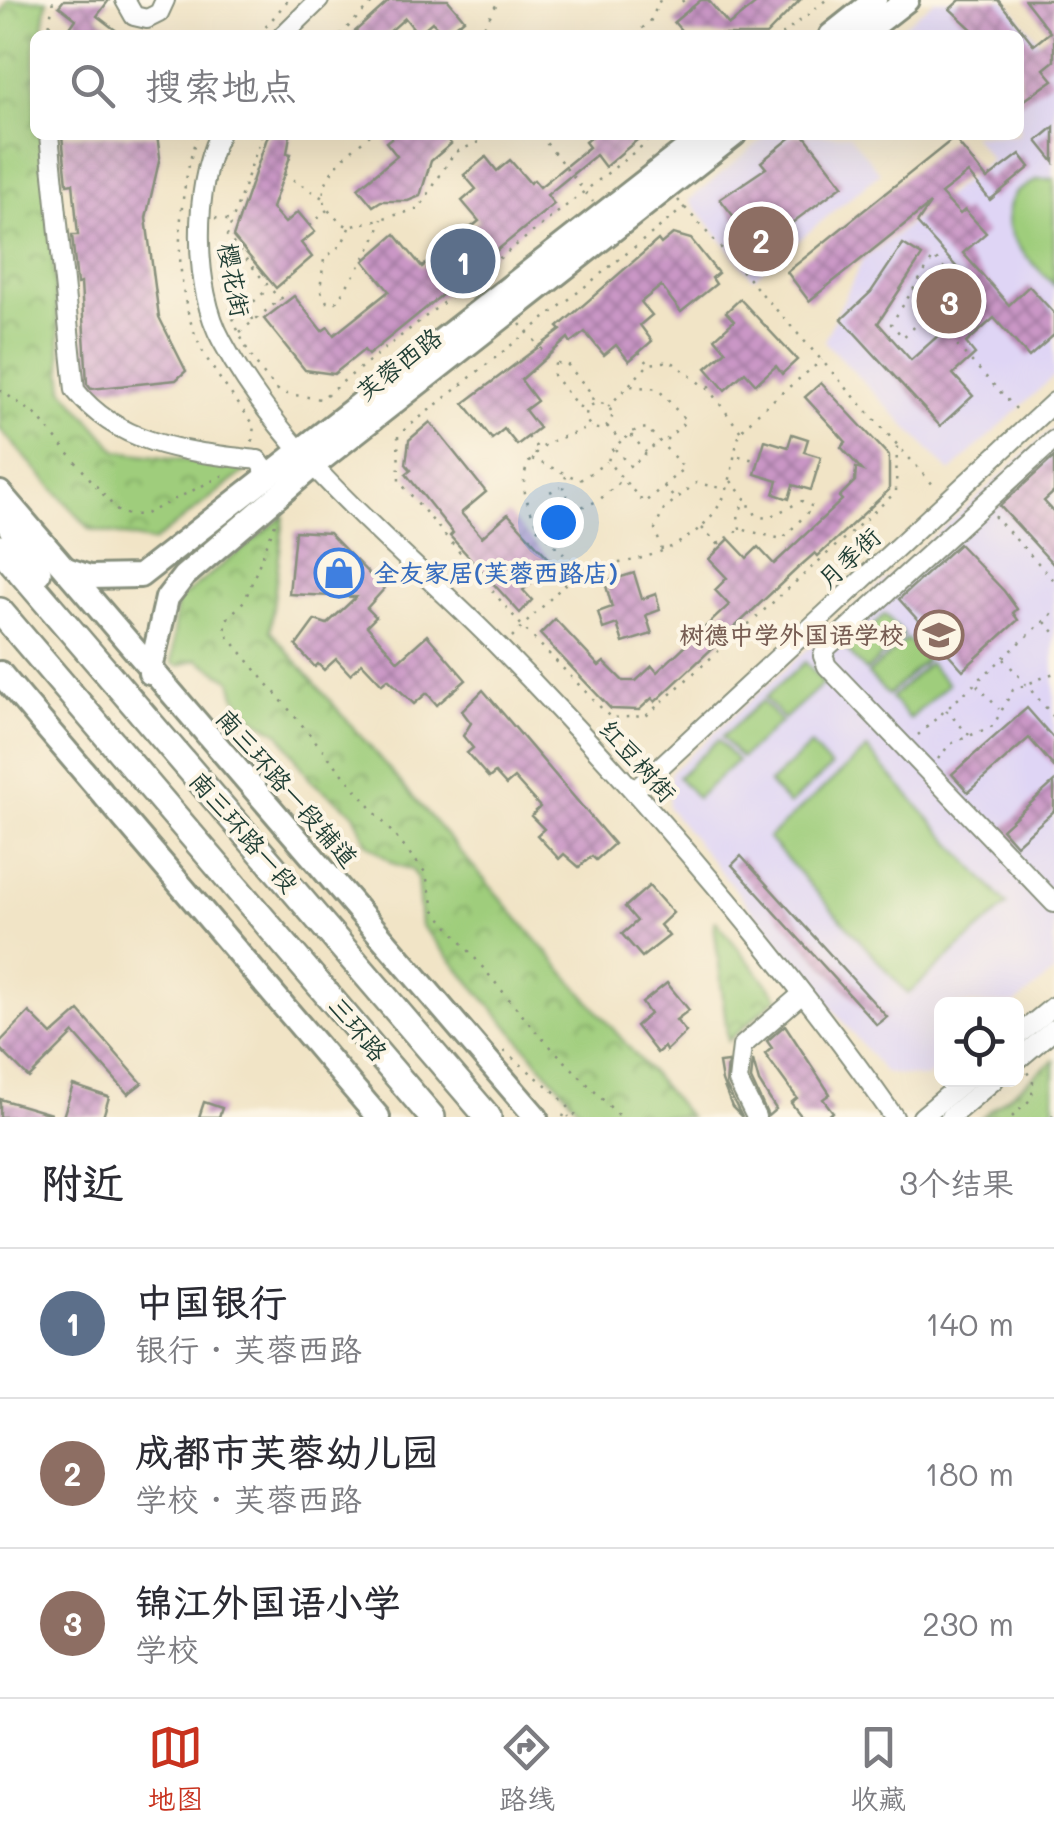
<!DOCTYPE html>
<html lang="zh">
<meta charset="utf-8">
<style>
:root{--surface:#fff;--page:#f2f2f3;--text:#2b2b33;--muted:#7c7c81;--line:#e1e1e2;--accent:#c8321e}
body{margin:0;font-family:Mali,"LXGW WenKai TC",sans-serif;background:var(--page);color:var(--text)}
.controls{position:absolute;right:30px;bottom:30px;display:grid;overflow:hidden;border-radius:15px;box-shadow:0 10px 40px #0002}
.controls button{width:90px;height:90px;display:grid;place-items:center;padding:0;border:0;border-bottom:2px solid var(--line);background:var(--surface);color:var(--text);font:50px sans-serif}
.you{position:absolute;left:558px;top:522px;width:35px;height:35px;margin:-25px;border:8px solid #fff;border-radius:50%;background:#1a73e8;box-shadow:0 0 0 15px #1a73e833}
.badge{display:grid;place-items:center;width:65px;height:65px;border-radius:50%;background:var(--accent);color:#fff;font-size:32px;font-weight:700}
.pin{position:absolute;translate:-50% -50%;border:5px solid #fff;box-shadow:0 2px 10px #0006}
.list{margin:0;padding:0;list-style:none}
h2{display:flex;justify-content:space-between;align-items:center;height:130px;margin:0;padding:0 40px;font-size:42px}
h2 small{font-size:32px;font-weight:400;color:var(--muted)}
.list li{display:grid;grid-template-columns:65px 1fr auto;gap:30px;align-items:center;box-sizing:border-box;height:150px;padding:0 40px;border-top:2px solid var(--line)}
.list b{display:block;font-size:38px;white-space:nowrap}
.list p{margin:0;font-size:32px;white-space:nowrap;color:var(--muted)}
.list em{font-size:32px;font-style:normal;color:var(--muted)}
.icon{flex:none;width:55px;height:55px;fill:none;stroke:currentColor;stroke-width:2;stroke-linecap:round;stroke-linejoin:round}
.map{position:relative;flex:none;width:1054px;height:1117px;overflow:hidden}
.search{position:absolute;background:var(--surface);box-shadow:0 10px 40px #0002;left:30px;right:30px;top:30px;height:110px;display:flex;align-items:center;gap:25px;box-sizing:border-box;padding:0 35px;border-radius:15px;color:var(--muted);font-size:38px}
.sheet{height:580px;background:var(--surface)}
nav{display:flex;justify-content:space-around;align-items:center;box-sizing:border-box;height:140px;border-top:2px solid var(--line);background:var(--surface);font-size:28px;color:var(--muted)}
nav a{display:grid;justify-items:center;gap:5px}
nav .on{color:var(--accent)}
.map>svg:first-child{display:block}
.built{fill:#dfd5f5}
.park{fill:url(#park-crowns);stroke:#5f8558;stroke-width:2.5}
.pitch{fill:#9fcd7b;stroke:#5f8558;stroke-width:2.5}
.building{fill:url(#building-cross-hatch)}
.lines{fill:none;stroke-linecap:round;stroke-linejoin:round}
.minor-casing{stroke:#88907d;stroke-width:22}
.major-casing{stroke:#88907d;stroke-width:28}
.highway-casing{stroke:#88907d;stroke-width:30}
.path{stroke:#88907d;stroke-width:2.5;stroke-dasharray:2.5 8;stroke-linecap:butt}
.minor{stroke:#fff;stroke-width:18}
.major{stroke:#fff;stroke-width:22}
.highway{stroke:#fff;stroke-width:25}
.labels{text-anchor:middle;stroke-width:8;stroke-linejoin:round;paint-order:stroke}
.street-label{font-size:25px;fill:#1f3d34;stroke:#fcf5e5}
.shop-label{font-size:25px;font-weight:bold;fill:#366cbe;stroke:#fcf5e5;text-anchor:start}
.education-label{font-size:25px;font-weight:bold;fill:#785e54;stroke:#fcf5e5;text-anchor:end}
</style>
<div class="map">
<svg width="1054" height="1117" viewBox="0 0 1054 1117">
<defs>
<pattern id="park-crowns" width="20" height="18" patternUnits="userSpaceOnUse" patternTransform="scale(2.5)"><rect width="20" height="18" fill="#9fcd7b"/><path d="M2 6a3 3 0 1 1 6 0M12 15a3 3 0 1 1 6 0" fill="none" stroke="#81a866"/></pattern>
<pattern id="building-cross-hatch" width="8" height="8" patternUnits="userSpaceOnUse" patternTransform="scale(2.5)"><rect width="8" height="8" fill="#ca97c6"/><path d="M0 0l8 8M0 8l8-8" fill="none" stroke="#a37ca2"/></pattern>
</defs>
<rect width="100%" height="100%" fill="#fcf5e5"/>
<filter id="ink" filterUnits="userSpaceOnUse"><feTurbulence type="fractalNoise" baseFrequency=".01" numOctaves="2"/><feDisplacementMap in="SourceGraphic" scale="20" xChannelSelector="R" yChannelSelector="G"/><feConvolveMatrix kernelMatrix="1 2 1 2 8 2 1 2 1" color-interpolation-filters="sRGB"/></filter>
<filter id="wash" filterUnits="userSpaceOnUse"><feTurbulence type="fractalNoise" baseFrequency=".0048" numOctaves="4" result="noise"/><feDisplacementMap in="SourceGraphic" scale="40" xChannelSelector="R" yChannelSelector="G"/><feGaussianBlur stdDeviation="2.25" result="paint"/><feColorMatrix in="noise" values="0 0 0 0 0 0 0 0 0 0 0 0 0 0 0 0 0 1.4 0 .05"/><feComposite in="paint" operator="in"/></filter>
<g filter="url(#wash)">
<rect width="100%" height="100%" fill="#f1e4c6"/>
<!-- built -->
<g class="built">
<path d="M935 0H1006L1054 60V376L950 472 824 341 862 261 991 160 972 135H1019V35H892Z"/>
<path d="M768 135H849L880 173 753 278 689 200Z"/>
<path d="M1054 428V972L1015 1004H942L941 1066 927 1078 885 1073 668 807 671 772Z"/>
</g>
<!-- park -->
<g class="park">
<path d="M8 0H47L42 35H35V135H42L64 390 117 451 249 468 153 542 90 529 0 429V15Z"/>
<path d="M284 516 270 631 689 1117H586L421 925 417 877 412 870 392 863 367 843 354 813 311 781 280 734 251 716 235 696 231 680 197 659 178 666 172 663 176 602Z"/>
<path d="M716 921 778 997 728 1041 714 923Z"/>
<path d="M1054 1060V1117H982Z"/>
</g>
<!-- pitch -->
<g class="pitch">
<path d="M1038 179H1054V285C1029 258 992 232 1015 193Z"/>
<path d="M885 614 904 635 866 671 847 650Z"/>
<path d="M907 639 926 660 888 695 868 674Z"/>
<path d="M805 662 824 683 784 719 765 698Z"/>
<path d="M929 663 948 684 910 719 891 698Z"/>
<path d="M762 701 781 722 741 758 722 737Z"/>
<path d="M718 740 737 761 697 798 678 777Z"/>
<path d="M811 745 831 767 789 805 769 783Z"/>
<path d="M867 749 1007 905 908 994 768 838Z"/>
</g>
<g id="blocks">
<!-- building -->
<g class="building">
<path d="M64 0H109L97 16 122 35H65L76 19 59 6Z"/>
<path d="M390 0H448L464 19 445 35 432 22 418 34 405 18 386 35H351Z"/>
<path d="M701 0H708L729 25 760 0H800L766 35H685L674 22Z"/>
<path d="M960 0H998L1034 45 1050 32 1025 0H1054V61L1044 69 1053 80 1019 104V35H978L950 9Z"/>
<path d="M1054 127V162L1037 141Z"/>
<path d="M62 135H157L160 157 146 218 159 317 186 371 176 380 91 389 87 384 81 283 77 284 72 235H78L73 183 67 184Z"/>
<path d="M268 135H290L287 153 291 154 272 208 285 223 298 212 315 232 301 243 312 257 276 288 233 237Z"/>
<path d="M395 135H443L451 144 431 161 420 196 408 201H381L373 206 358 188 397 156 386 142Z"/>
<path d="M593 135H643L605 167 596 155 547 195 554 204 368 355 364 350 334 374 305 370 264 319 294 296 322 331 328 327 334 335 389 291 364 261 395 234 422 267 479 221 462 201 476 189 464 175 486 157 497 171 510 160 530 183 534 180 540 187 589 147 585 142Z"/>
<path d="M794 135H804L843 185 777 234 779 237 761 251 720 199 766 168 761 162Z"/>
<path d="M954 138 987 179 1020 154 1030 167 990 200 968 173 941 194 960 214 965 210 986 233 963 253 1009 305 1029 286 1054 313V335L1029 357 994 318 966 343 975 354 953 374 973 396 940 426 842 319 871 292 903 244 922 256 878 323 911 360 978 300 973 295 977 290 917 223 930 204 809 301 787 272Z"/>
<path d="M673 234 691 239 718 273 712 278 716 284 681 312 661 286 641 302 652 315 640 325 652 341 629 361 616 345 604 355 585 332 571 343 568 338 521 380 537 401 525 410 539 428 517 445 504 429 492 439 464 403 561 330 558 327 658 240 661 244Z"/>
<path d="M740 299 797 360 782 374 776 366 756 384 745 372 725 390 706 368 726 351 715 338 734 321 726 312Z"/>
<path d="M821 383 889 456V490L818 556 815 553 798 568 655 702 652 698 639 710 611 709 540 634 555 619 599 666 604 662 623 681H636L652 666 657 672 729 605 715 590 727 578 709 559 729 539 747 558 758 547 774 564 842 500 839 497 855 481 856 468 862 470 841 447 846 442 805 397Z"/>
<path d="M430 422 486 492 461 513 482 537 508 514 553 563 523 590 532 600 520 613 450 536 453 533 406 474 411 470 406 464 409 440Z"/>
<path d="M792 434 808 439 804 452 821 457 811 490 793 485 789 499 774 494 778 481 755 474 765 440 788 447Z"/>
<path d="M1054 457V492L1044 501 1054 512V565L1000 506Z"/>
<path d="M295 531 329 533 384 589 367 608 376 617 367 626 398 661 427 635 466 680 437 705 427 693 414 704 388 679 382 684 362 663 350 674 336 659 324 670 318 664 315 667 296 646 315 620 327 624 356 597 289 594Z"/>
<path d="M959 544 1004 591 1017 609 1013 613 1018 620 963 670 899 599Z"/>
<path d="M634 573 642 599 656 594 660 610 646 615 652 634 623 643 617 624 603 629 598 612 612 607 605 582Z"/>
<path d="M483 690 614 844 596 860 592 856 579 867 564 854 559 859 537 835 544 829 531 816 540 807 514 778 506 785 495 773 489 778 467 753 473 748 463 736 471 723 462 711Z"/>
<path d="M1027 708 1054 739V767L1029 738 968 792 952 774Z"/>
<path d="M1054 782V811L1016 845 1002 829Z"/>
<path d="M741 856 887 1017 877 1025 732 865Z"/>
<path d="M649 886 673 913 660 925 669 936 642 957 622 934 637 921 625 907Z"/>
<path d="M667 983 689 1010 676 1020 686 1032 666 1051 664 1047 657 1053 636 1026 650 1014 642 1003Z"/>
<path d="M79 1011 142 1083 128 1094 74 1033 29 1078 0 1049V1042L29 1012 52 1035Z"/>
<path d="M785 1025 830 1094 823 1099 833 1112 827 1117H802L791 1103 797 1098 765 1054 772 1048 767 1041Z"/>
<path d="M753 1060 759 1082 776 1109 768 1116 751 1079Z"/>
<path d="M728 1062 726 1086 742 1117 732 1107 722 1081 719 1063Z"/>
<path d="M73 1085 109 1097 103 1117H63Z"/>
<path d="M0 1099 51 1114V1117H0Z"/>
<path d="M204 1102 222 1108 219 1117H199Z"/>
</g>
</g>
</g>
<g filter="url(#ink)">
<use href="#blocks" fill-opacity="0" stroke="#88907d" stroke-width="2.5"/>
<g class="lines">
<!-- minor casing -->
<g class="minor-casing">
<g id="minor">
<path d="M125 0 134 16 147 19 159 13 165 0"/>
<path d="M283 35 319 0"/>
<path d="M49 135 75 390C120 447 191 452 258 460L268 474"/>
<path d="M219 135C193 187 193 290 222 341 288 464 404 550 500 648 642 794 777 950 894 1117"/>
<path d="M1054 440 827 647 823 656 827 666 1054 903"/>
<path d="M634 791 1054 402"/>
<path d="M1016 1037 1054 1006"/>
<path d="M1016 1061 1054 1029"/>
<path d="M756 1117 738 1081 742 1046 802 994"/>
<path d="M922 1117 966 1080"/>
<path d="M950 1117 994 1080"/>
</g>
</g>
<!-- major casing -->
<g class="major-casing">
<g id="major">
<path d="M831 35 875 0"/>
<path d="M862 35 907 0"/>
<path d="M0 493 536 1117"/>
<path d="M66 569 89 577 140 576 704 135"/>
<path d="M0 673 378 1117"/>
<path d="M150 673 167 598 184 576 313 466 734 135"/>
</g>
</g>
<!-- highway casing -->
<g class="highway-casing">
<g id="highway">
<path d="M0 508 38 572"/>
<path d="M0 548 488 1117"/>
<path d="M0 611 432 1117"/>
</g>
</g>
<!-- path -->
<g class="path">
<path d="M682 0 689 10"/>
<path d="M454 27 461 35"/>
<path d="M48 35 53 0"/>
<path d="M259 35 288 0"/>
<path d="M340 35 375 0"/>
<path d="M479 35 499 0"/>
<path d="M634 35 650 22 660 0"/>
<path d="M782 35 826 0"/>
<path d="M197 135C177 200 170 284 201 348 215 375 236 400 254 425L252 443"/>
<path d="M262 135 227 236 280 300"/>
<path d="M370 135C341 158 294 197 349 227L419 209 454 153 494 135"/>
<path d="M540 135 593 202"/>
<path d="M284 174 326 200"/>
<path d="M678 200 936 488"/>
<path d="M685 207 398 435 399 481 523 627 611 718 646 716 896 492 897 444"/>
<path d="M215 218 232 221"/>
<path d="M310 226 327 210"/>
<path d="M349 228 342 244 324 259 320 290 327 302H336C349 282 378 242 382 219"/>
<path d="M218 257C226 308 242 356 281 393L321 399 656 135"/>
<path d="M928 315 958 284 934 257 891 324 903 337 928 315 1019 412"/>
<path d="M253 320 249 306 269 288"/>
<path d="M520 324 555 364 553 375 578 406 587 410"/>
<path d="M240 332 289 292"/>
<path d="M639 352 648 363"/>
<path d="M557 363 567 364 592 394 593 404"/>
<path d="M631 386 658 389 686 421 663 443"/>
<path d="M708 387 716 380"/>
<path d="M0 390 35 414 120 514 143 515 228 473"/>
<circle cx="599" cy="416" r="13"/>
<path d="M608 407 649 364 671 361 710 391 741 432"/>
<path d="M607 426 621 441 610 452 608 462 644 503 684 468 647 428 636 430 621 441"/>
<path d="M631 435 646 452"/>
<path d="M528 437 539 450"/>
<path d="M615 449 631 467 659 441"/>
<path d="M739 456 758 461"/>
<path d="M532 459 580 480 607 462"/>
<path d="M566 476 562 492 581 507 598 501 622 480"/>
<path d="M731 481 747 501"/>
<path d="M664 486 674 498"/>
<path d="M994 516 1054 580"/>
<path d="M275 524 245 600 227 619 225 633 425 872 435 910 538 1034 620 1117"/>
<path d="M702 528 721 547"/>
<path d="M530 538 546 520 550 492 560 487"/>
<path d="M718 544 740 529 782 539 813 507 802 501 767 518 756 516 752 506 743 504 738 515 740 529"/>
<path d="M662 550 655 529 664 509 696 483 726 489"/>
<path d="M616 564 619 577"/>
<path d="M582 565C548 550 503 489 535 454 551 436 572 437 591 426"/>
<path d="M1045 622 1054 632"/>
<path d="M512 637 583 566C637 566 703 546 726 492 733 475 734 445 741 432 750 416 805 375 822 360"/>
<path d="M1004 659 1054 717"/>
<path d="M977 685 999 709"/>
<path d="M946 710 970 736"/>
<path d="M918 735 1054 612"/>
<path d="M938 759 950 744 993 726 1013 690 1054 673"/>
<path d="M504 1051 556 1093 577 1117"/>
<path d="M563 1117 565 1112 569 1117"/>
<path d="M1012 1117 1032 1098 1033 1081 1027 1072"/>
<path d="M1052 1117 1054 1108"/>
</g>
<!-- minor -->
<use href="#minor" class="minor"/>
<!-- major -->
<use href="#major" class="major"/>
<!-- highway -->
<use href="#highway" class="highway"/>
</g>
</g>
<!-- icons -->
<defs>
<g id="shop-ring" transform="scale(2.5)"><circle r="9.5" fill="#fcf5e5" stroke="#3f7fe0" stroke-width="1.5"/><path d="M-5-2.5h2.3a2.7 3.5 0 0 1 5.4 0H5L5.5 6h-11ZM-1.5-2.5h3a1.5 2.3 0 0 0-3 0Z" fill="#3f7fe0"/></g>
<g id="school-ring" transform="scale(2.5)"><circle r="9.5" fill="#fcf5e5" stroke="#8d6e63" stroke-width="1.5"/><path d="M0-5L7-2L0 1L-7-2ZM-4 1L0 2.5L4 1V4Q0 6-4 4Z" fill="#8d6e63"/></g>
</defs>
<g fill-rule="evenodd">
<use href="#shop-ring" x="339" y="573"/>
<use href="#school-ring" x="939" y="635"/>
</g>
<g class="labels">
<!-- street labels -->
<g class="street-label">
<text transform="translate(234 280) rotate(79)" y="9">樱花街</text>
<text transform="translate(399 364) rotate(-38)" y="9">芙蓉西路</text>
<text transform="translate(849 558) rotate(-43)" y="9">月季街</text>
<text transform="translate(638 761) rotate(48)" y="9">红豆树街</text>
<text transform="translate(287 788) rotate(49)" y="9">南三环路一段辅道</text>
<text transform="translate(244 832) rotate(49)" y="9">南三环路一段</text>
<text transform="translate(358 1029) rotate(50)" y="9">三环路</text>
</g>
<!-- shop labels -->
<g class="shop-label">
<text x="374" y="582">全友家居(芙蓉西路店)</text>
</g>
<!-- education labels -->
<g class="education-label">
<text x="904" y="644">树德中学外国语学校</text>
</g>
</g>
</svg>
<div class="controls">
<button><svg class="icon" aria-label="locate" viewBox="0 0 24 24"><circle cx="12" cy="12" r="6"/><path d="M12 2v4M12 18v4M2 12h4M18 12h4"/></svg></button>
</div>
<div class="you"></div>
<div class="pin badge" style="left:463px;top:261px;background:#5c6f8a">1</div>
<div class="pin badge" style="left:761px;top:239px;background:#8d6e63">2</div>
<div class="pin badge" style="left:949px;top:301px;background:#8d6e63">3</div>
<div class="search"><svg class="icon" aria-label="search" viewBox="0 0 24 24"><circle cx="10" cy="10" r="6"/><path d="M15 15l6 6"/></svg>搜索地点</div>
</div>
<section class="sheet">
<h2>附近<small>3个结果</small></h2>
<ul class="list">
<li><span class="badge" style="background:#5c6f8a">1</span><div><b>中国银行</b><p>银行 · 芙蓉西路</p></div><em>140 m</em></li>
<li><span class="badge" style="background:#8d6e63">2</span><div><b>成都市芙蓉幼儿园</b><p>学校 · 芙蓉西路</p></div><em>180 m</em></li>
<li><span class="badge" style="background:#8d6e63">3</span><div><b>锦江外国语小学</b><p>学校</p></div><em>230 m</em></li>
</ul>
</section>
<nav>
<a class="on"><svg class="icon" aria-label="map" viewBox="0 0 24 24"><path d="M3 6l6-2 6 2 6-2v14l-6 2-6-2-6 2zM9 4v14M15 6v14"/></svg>地图</a>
<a><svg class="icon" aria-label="directions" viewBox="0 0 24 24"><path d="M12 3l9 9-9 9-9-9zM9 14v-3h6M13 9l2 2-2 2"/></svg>路线</a>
<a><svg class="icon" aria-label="saved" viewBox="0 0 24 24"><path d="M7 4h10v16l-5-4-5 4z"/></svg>收藏</a>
</nav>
